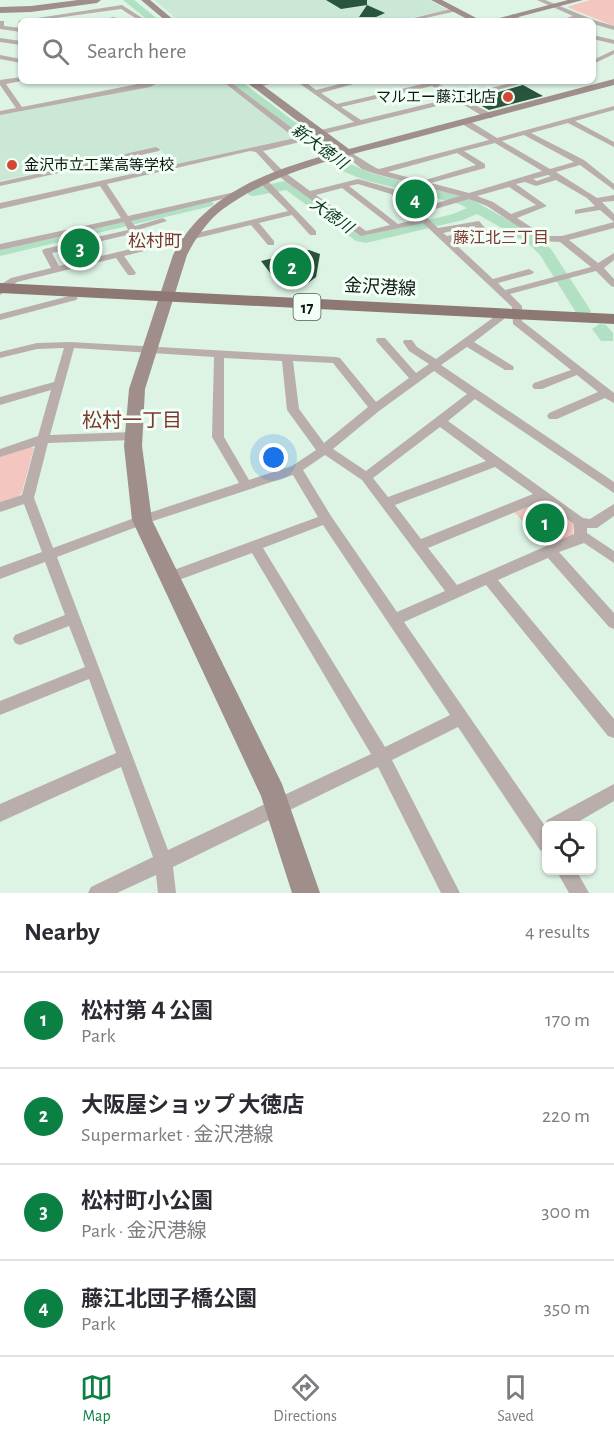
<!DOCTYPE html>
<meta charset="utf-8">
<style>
:root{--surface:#fff;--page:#f2f2f3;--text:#2b2b33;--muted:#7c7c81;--line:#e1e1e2;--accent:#0b8043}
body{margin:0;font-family:"Alegreya Sans","Noto Sans JP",sans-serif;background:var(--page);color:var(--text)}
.controls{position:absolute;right:18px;bottom:18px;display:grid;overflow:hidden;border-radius:9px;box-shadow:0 2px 4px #0004}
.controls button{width:54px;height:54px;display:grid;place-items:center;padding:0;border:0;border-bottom:2px solid var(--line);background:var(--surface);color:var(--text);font:30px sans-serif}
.you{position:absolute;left:274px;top:458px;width:21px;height:21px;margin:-15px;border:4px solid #fff;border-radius:50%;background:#1a73e8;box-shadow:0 0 0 9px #1a73e833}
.badge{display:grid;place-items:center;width:39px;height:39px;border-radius:50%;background:var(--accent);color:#fff;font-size:20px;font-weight:700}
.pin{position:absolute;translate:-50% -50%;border:3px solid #fff;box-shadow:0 2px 6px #0006}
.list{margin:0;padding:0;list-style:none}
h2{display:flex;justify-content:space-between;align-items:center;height:78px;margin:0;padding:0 24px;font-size:26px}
h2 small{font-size:20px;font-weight:400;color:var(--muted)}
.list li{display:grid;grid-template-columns:39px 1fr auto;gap:18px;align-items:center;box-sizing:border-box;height:96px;padding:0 24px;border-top:2px solid var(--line)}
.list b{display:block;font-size:22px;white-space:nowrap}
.list p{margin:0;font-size:20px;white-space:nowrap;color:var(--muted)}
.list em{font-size:20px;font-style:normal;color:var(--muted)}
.icon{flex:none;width:33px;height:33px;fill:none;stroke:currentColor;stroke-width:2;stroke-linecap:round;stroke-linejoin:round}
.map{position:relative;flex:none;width:614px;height:893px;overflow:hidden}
.search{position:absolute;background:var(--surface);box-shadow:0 2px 4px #0004;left:18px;right:18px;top:18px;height:66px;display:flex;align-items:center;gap:15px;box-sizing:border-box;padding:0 21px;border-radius:9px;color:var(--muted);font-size:22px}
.sheet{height:462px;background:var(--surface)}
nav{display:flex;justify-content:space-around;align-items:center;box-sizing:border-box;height:84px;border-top:2px solid var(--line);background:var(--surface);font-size:16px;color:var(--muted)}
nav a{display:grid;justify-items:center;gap:3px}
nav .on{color:var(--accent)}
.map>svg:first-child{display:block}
.built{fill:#cae8d5}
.green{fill:#f3c7bf}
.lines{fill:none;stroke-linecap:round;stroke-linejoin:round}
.river{fill:#b1e0c3;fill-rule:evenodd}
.building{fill:#2a553d}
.street{fill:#b9aeab;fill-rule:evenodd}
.secondary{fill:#a08e8b;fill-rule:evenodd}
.primary{fill:#8d7874;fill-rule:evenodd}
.poi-dot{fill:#d44736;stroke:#f1fff6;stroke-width:2}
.labels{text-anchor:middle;stroke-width:6;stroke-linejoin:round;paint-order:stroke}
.far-poi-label{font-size:15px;fill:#0f1712;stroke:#f1fff6;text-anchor:end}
.far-water-label{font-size:16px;font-style:italic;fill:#0c321f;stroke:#f1fff6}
.far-neighbourhood-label{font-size:16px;fill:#7e372d;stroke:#f1fff6}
.shield{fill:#f1fff6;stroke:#535d56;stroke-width:1.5}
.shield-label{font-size:16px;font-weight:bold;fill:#0f1712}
.far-quarter-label{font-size:18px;fill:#7e372d;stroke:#f1fff6}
.street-label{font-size:18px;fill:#0f1712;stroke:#f1fff6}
.neighbourhood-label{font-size:20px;fill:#7e372d;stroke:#f1fff6}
</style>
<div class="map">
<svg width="614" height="893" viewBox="0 0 614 893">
<rect width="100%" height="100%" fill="#ddf4e5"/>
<!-- built -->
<g class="built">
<path d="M154 0H429L448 10 395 21H179Z"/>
<path d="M178 81H221L294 136 293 138 173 165 158 147 0 181V115Z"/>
</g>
<!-- green -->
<g class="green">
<path d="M590 0H614V26L567 7Z"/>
<path d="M31 447 34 448 22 492 19 496 0 502V456Z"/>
<path d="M540 502H547L575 522 572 537 547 547 514 512Z"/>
</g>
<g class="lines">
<!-- river -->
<g class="river">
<path d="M123 0H134L160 21H149Z"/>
<path d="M228 81H241L350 164 374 174 469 198 538 237 551 249 591 311 589 314H577L540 255 528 243 477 214 463 220 366 243 356 241 286 190 254 196 249 195 247 192 249 189 284 181 296 184 366 235 453 214 467 208 459 204 364 180 340 170Z"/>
<path d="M207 199 214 203 212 206 0 256V248Z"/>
<path d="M600 324 606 325 613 333V341H601L592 329Z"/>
</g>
</g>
<!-- building -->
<g class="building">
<path d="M326 0H367V5L385 13 376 17H359L367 5 341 9Z"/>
<path d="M523 85 543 96 489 110 471 100Z"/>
<path d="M309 250 320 254 316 277 308 283 281 287 261 261Z"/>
</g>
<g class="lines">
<!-- street -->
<g class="street">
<path d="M537 0H545L594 20 614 26V30L593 24V21L579 18 557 21 573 16Z"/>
<path d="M122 5 147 21H140L121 9 34 21H21V23L18 21Z"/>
<path d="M455 8 457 11 412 21H401Z"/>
<path d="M512 14 524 20 525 21H517L510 17Z"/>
<path d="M114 17 119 21H99L100 20Z"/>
<path d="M0 21H4V26L21 28V32L0 29Z"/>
<path d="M593 35 614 40V44L593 39Z"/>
<path d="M0 38 21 41V45L0 42Z"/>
<path d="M614 50V54L593 64V60Z"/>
<path d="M0 55 21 59V63L0 59Z"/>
<path d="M21 77V81L6 84 22 107 153 81H162L150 87 0 115V111L16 108 0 85V80Z"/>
<path d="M222 81H229L304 137V141L263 151 283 171 310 191 358 179 397 190 417 209 460 196 376 174 362 169 344 155V151C353 151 368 165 379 169L489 140 462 124V120H468L497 138 614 106V110L575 121 614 142V147L568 123 531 133 584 160 614 184V190L580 165 556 172 597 198 614 195V201L602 202 614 214V222L600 210 575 214V210L595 206 587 198 556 180 536 186 525 182 516 184 547 206 517 218 545 236H562L614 222V228L569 240 598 263 614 253V260L604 268 614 279V287L611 286 596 271 510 294 522 306V321L614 393V403L605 398 557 419H549L547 416 549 413 598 392 577 375 542 389H534L532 386 534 383 571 370 513 324 512 307 423 223 361 236 277 175 256 152 250 151 107 184 128 216 235 192 239 195 131 221 135 226 163 218 167 221 138 230 147 245 288 211 260 183 259 181 263 179H266L316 231V235H310L292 215 259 223 274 241V245H268L251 225 124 256 136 273 134 275H128L116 258 17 282 0 295V285L11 278 51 268 42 251 44 249 128 230 124 222 0 250V244L121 218 100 186 0 209V203L295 138ZM524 135 574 162 550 169 502 141ZM495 143 542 171 469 193 431 183 485 168V164L464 151ZM457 153 476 165 422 181 388 172ZM548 175 551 176 537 181 533 179ZM358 184 391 194 418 219 398 224 349 186ZM509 187 536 205 511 214 493 202 477 196ZM342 188 390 225 366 231 316 195ZM469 199 487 206 540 241 560 242 591 267 505 290 498 283 532 274 534 272 529 269 493 279 452 241 487 233 488 231 479 221 438 228 422 213ZM474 226 478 230 447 236 443 233ZM131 234 139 247 59 266 52 253Z"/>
<path d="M268 81H279L256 88 253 86Z"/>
<path d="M296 81H304L316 90 352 81H364L321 93 337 104 427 83V81H446L439 84 459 96 519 81H530L464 99 492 114V118H486L457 101 320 135H317V131L354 122ZM432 86 452 98 361 120 341 107Z"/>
<path d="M156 147 160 149 159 151 0 186V182Z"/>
<path d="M73 295 78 298 76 300 0 320V314Z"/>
<path d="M500 310 505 313 504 319 474 342 513 366 514 368 513 370H505L467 347 441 365 614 482V493L475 399 448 421 583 518 590 519 614 504V516L597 528H587V533L614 551V563L584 543 559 552 614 613V629L609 627 548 558 498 580 614 719V738L608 736 486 585 404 622 545 826 547 820 614 784V801L571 826H546V853L540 850 458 727 392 760 460 893H441L378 767 173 867 176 893H158L156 875 117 893H88L91 887 153 857 121 767 0 822V804L116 753 89 679 0 715V701L85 667 69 626 20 645 15 643 13 639 15 635 65 615 45 562 0 579V567L42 552 24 504 0 512V502L22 495 35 446 0 457V449L38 436 51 390 0 405V397L54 382 64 348 37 349 0 358V352L37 343 70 342 336 357 340 358 376 402 409 378 377 342 376 340 377 338H385L416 373 429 364 409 351 403 342 404 340H412L417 347 436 359 490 320 495 316 496 311ZM74 348 214 357 212 437 239 483 137 517 53 548 34 498 48 443 133 440 139 436 133 432 50 435ZM224 358 282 361 287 410 316 450 292 466 249 480 224 437ZM293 361 333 363 368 407 324 443 299 409ZM434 371 467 394 366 471 333 449 379 411ZM440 427 486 461 388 497 373 478ZM325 455 362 480 445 591 397 612 331 516 303 470ZM495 467 533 494 421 539 395 505ZM293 475 318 517 163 574 161 578 163 582 168 584 252 553 371 754 168 850 57 557 147 523ZM542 501 574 524V534L457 585 428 548ZM323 525 450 715 385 747 263 548Z"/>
<path d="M556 870H576L589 893H569Z"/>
</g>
<!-- secondary -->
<g class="secondary">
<path d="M78 0H101L97 3 31 12 0 13V7L31 6Z"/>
<path d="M141 0H150L175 21H166Z"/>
<path d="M431 0H442L482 21H471Z"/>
<path d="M568 0H583L503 21H488Z"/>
<path d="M614 79V85C546 103 478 121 411 139 347 156 278 169 223 209 208 220 195 239 187 255L145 389 142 446 152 520 282 784 320 893H292L261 796 132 520 124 446 129 389 173 255C205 192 273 169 338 152L245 81H257L349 149Z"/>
</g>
<!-- primary -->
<path class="primary" d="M0 283 614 314V324L0 293Z"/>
</g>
<!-- markers -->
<g class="poi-dot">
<circle cx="508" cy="97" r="6"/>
<circle cx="12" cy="165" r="6"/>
</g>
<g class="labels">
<!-- far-poi labels -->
<g class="far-poi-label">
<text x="496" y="102">マルエー藤江北店</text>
<text x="24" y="170" text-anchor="start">金沢市立工業高等学校</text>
</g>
<!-- far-water labels -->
<g class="far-water-label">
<text transform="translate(320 146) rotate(36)" y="6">新大徳川</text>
<text transform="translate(332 215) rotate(35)" y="6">大徳川</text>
</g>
<!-- far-neighbourhood labels -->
<g class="far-neighbourhood-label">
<text x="501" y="243">藤江北三丁目</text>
</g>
<!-- shield labels -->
<rect class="shield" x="293.5" y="294" width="27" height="26" rx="4.5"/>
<g class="shield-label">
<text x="307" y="313">17</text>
</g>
<!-- far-quarter labels -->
<g class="far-quarter-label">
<text x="155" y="247">松村町</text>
</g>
<!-- street labels -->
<g class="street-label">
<text transform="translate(380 287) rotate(3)" y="6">金沢港線</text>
</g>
<!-- neighbourhood labels -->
<g class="neighbourhood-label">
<text x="132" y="427">松村一丁目</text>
</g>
</g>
</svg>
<div class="controls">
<button><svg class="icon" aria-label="locate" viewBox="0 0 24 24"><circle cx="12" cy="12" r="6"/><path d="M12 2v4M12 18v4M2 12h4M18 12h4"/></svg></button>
</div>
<div class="you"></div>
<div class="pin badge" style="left:545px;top:523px">1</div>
<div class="pin badge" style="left:292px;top:267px">2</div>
<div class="pin badge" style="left:80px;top:248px">3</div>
<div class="pin badge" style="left:415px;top:199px">4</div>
<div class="search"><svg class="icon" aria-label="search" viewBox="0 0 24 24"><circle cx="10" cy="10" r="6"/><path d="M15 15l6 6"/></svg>Search here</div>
</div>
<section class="sheet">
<h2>Nearby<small>4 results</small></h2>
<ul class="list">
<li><span class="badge">1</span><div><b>松村第４公園</b><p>Park</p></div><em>170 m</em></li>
<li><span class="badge">2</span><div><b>大阪屋ショップ 大徳店</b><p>Supermarket · 金沢港線</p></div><em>220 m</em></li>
<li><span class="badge">3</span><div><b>松村町小公園</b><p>Park · 金沢港線</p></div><em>300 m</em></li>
<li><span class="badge">4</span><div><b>藤江北団子橋公園</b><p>Park</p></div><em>350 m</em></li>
</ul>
</section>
<nav>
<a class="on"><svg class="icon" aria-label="map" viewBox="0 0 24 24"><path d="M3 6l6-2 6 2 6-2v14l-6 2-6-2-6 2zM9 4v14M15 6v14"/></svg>Map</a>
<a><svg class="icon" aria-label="directions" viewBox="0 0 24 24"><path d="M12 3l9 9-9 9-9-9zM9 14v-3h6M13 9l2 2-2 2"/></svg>Directions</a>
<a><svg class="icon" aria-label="saved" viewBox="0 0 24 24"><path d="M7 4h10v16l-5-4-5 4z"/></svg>Saved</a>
</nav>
